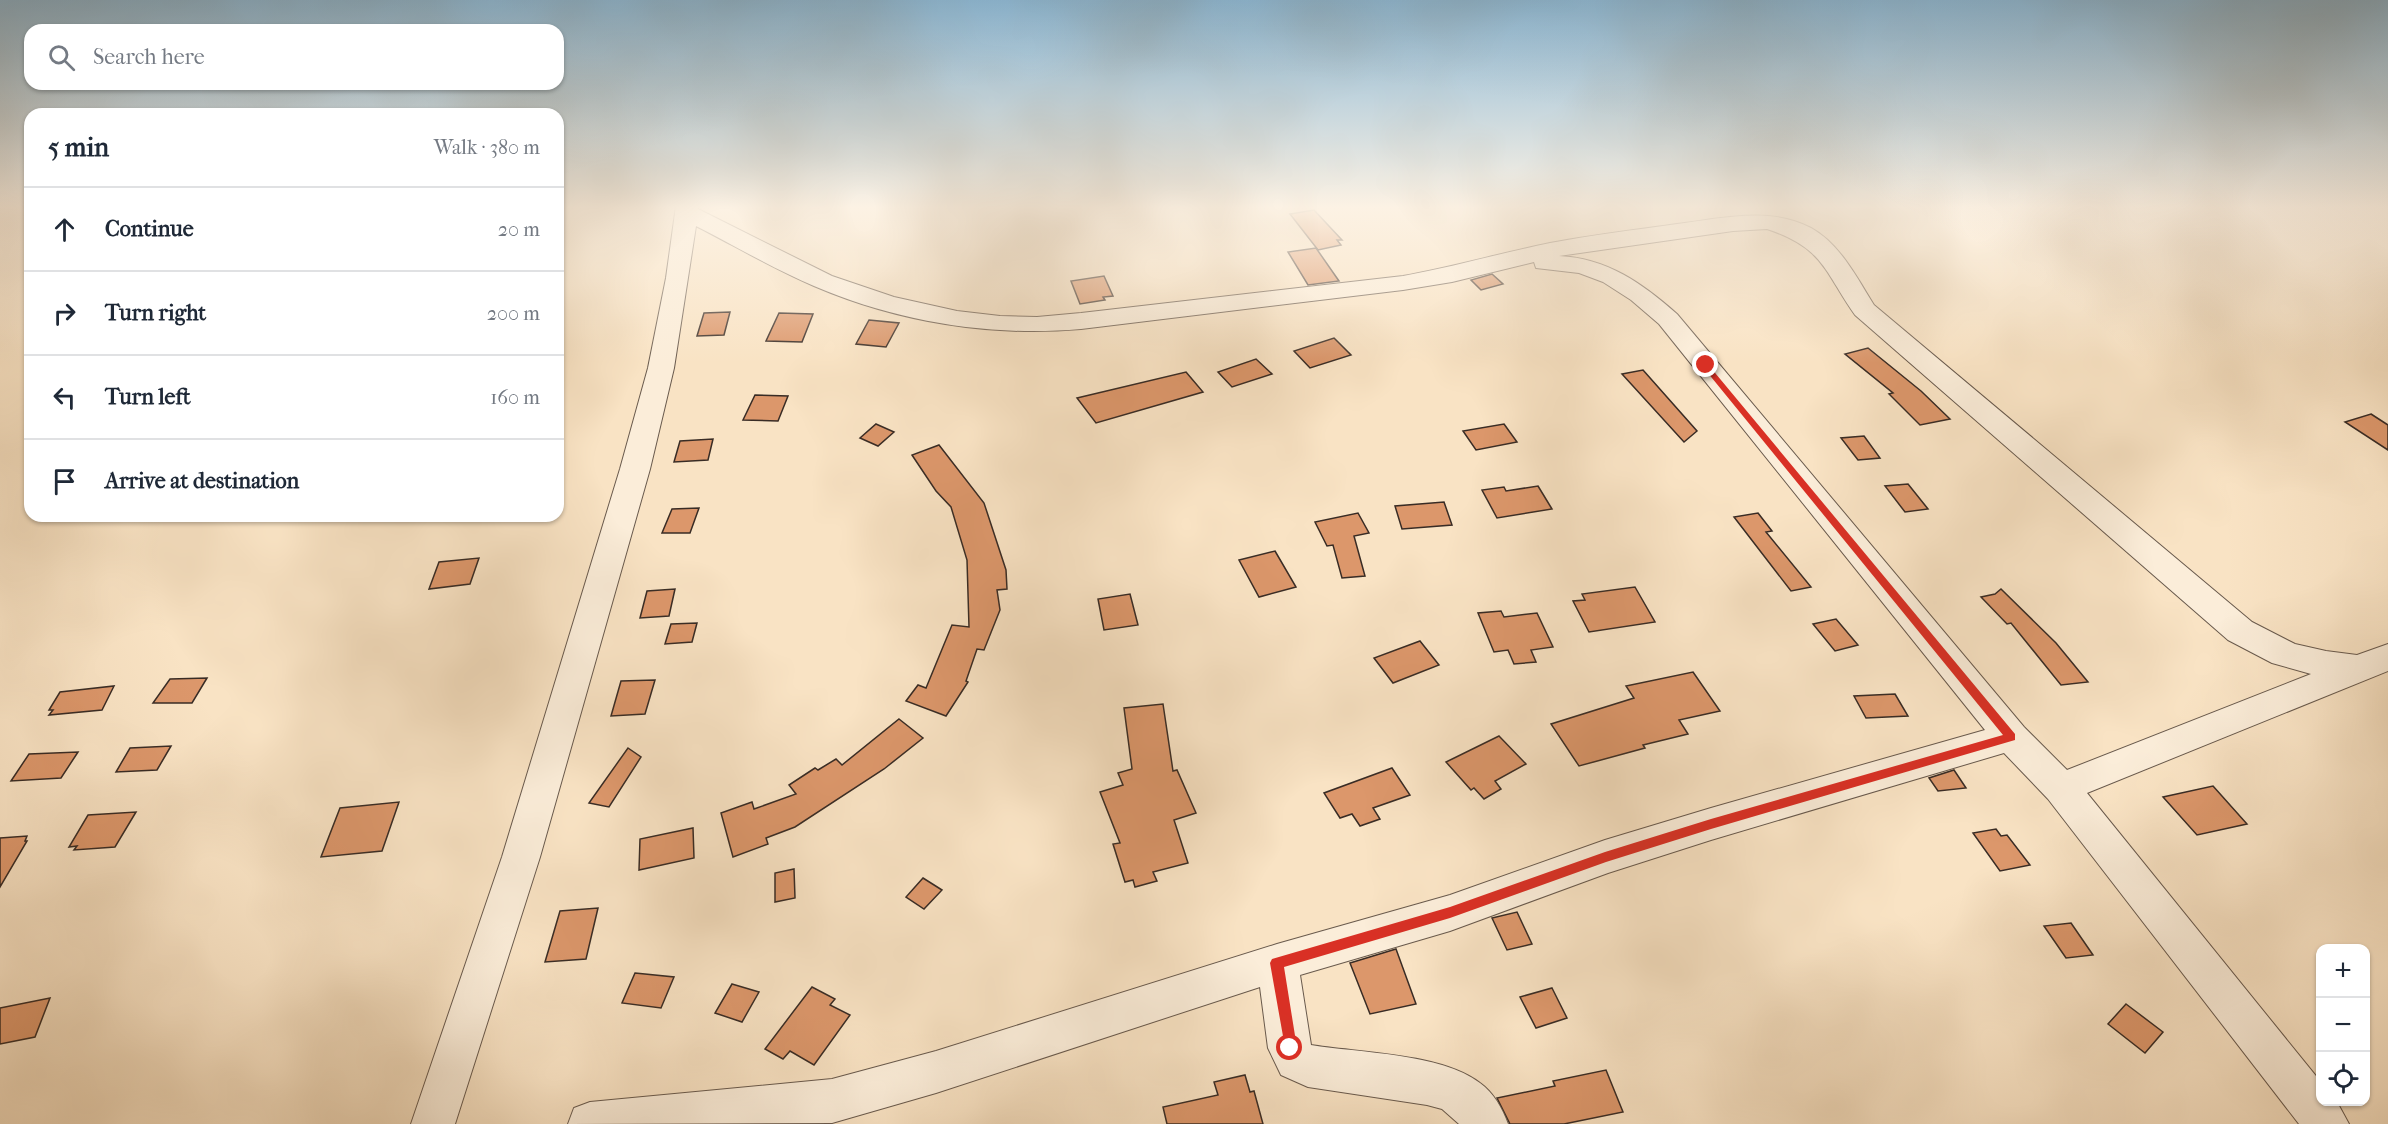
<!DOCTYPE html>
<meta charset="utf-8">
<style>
:root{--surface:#fff;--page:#f2f2f3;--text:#1f2937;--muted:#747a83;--line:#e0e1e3}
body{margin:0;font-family:"IM FELL French Canon",serif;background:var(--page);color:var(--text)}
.controls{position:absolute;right:18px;bottom:18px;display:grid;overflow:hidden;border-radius:12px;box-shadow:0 2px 4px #0004}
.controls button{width:54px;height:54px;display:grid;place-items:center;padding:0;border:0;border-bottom:2px solid var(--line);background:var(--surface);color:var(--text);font:30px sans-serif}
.stop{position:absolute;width:18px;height:18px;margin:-14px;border:4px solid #d93025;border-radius:50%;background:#fff}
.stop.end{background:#d93025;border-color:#fff;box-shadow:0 2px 6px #0008}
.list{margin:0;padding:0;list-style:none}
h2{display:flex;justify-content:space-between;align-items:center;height:78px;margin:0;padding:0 24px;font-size:26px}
h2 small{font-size:20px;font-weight:400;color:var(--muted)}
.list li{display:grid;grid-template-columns:39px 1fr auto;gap:18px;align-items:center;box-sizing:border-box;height:84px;padding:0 24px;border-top:2px solid var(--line)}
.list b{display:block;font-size:22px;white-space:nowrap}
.list em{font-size:20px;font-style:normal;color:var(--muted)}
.icon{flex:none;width:33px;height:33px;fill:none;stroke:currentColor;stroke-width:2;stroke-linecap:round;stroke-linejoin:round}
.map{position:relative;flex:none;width:2388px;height:1124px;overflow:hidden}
.search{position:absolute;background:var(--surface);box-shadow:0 2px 4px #0004;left:24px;top:24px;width:540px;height:66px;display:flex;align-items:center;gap:15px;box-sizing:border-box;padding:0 21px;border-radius:18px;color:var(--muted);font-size:22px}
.panel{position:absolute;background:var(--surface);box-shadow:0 2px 4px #0004;left:24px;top:108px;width:540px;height:414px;border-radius:18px}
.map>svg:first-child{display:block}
.building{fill:#dc976b;stroke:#392c25;stroke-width:1.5}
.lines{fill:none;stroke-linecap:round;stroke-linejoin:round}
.minor-casing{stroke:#695a4d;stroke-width:2}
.minor{fill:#fbedd9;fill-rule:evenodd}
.route{fill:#d93025}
</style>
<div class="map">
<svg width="2388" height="1124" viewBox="0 0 2388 1124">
<rect width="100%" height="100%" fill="#f9e3c4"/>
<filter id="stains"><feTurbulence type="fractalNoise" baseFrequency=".00333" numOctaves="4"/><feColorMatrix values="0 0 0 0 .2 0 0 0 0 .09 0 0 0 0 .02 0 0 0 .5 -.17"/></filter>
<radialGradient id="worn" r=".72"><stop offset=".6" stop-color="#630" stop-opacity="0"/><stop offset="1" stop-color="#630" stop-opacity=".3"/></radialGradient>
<!-- building -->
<g class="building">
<path d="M1314 210 1342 240H1337L1341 245 1318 250 1290 214Z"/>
<path d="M1316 248 1339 281 1308 285 1288 252Z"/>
<path d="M1492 274 1503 284 1481 290 1471 280Z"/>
<path d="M1104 276 1113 296 1103 297 1105 300 1080 304 1071 281Z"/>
<path d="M730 312 724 335 697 336 704 313Z"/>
<path d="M779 313 813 314 802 342 766 341Z"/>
<path d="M869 320 899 323 886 347 856 344Z"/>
<path d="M1334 338 1351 355 1310 368 1294 351Z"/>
<path d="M1868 348 1921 391 1950 419 1920 425 1889 394 1893 393 1845 354Z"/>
<path d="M1256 359 1272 374 1232 387 1218 372Z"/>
<path d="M1643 370 1697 431 1684 442 1622 374Z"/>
<path d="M1186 372 1203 392 1096 423 1077 398Z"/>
<path d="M755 395 788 396 778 421 743 420Z"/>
<path d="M2371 414 2388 425V450L2345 422Z"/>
<path d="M876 424 894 432 878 446 860 438Z"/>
<path d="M1504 424 1517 442 1476 450 1463 431Z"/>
<path d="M1864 436 1880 458 1858 460 1841 438Z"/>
<path d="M713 439 708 460 674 462 680 441Z"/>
<path d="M939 445 984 503 1006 570 1007 589 997 590 1000 610 984 650 977 649 966 681 968 682 946 716 906 701 918 685 926 688 952 625 969 627 967 560 951 507 936 491 912 455Z"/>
<path d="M1908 484 1928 509 1905 512 1885 486Z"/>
<path d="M1538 486 1552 509 1497 518 1482 490 1504 487 1506 491Z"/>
<path d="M1444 502 1452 525 1402 529 1395 506Z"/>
<path d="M699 508 690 533H662L672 509Z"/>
<path d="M1358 513 1369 533 1354 536 1365 576 1342 578 1333 545 1327 546 1315 522Z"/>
<path d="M1758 513 1772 531 1766 532 1811 587 1791 591 1734 517Z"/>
<path d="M1275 551 1296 587 1259 597 1239 560Z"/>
<path d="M479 558 470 584 429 589 439 562Z"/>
<path d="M1635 587 1655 622 1589 632 1573 601 1585 600 1582 594Z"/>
<path d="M675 589 669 616 640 618 647 591Z"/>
<path d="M2001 589 2056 643 2088 682 2061 685 2011 623 2007 624 1981 597 1995 594Z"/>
<path d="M1130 594 1138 625 1104 630 1098 599Z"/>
<path d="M1501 611 1504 617 1537 613 1553 647 1531 650 1536 662 1514 664 1508 650 1494 652 1478 613Z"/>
<path d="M1836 619 1858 645 1835 651 1813 624Z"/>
<path d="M697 623 692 642 665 644 671 624Z"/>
<path d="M1420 641 1439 665 1393 683 1374 658Z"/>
<path d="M1693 672 1720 711 1679 720 1688 734 1643 745 1645 748 1579 766 1551 724 1634 698 1626 686Z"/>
<path d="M207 678 192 703H153L170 679Z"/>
<path d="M655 680 645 714 611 716 621 681Z"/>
<path d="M114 686 102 710 49 715 53 710H49L60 692Z"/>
<path d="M1895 694 1908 716 1866 718 1854 696Z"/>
<path d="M1163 704 1173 771 1177 770 1196 813 1174 820 1188 863 1153 872 1157 881 1135 887 1133 880 1125 882 1113 844 1120 843 1100 792 1123 785 1118 773 1132 769 1124 708Z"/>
<path d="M899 719 923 738 884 769 795 827 766 838 768 844 733 857 721 813 752 802 754 809 796 794 789 785 815 768 818 770 836 759 842 765Z"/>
<path d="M1499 736 1526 764 1495 781 1501 789 1484 799 1474 788 1471 790 1446 762Z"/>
<path d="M171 746 157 770 116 772 130 748Z"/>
<path d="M628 748 641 757 609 807 589 803Z"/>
<path d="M78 752 61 778 11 781 29 754Z"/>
<path d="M1392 768 1410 795 1373 808 1380 819 1360 826 1352 814 1340 818 1324 793Z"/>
<path d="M1954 770 1966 788 1938 791 1929 778Z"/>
<path d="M2213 786 2247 824 2197 835 2163 797Z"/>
<path d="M399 802 382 851 321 857 340 808Z"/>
<path d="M136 812 115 847 74 850 77 846 69 847 88 815Z"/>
<path d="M693 828 694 858 639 870 640 839Z"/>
<path d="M1996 829 2001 836 2007 835 2030 865 2000 871 1973 833Z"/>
<path d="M27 836 25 841H27L0 887V838Z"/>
<path d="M794 869 795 898 775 902V873Z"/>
<path d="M923 878 942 890 924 909 906 897Z"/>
<path d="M598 908 586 959 545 962 560 911Z"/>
<path d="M1517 912 1532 944 1507 950 1492 918Z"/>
<path d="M2071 923 2093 955 2066 958 2044 926Z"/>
<path d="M1396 949 1416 1004 1370 1014 1350 963Z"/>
<path d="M635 973 674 977 661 1008 622 1003Z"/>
<path d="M732 984 759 992 742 1022 715 1013Z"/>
<path d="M812 987 835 999 830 1005 850 1015 814 1065 790 1051 783 1059 765 1049Z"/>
<path d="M1552 988 1567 1018 1536 1028 1520 997Z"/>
<path d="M50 998 35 1037 0 1044V1008Z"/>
<path d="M2126 1004 2163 1032 2145 1053 2108 1024Z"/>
<path d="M1606 1070 1623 1112 1564 1124H1510L1497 1098 1555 1086 1553 1081Z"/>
<path d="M1245 1075 1250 1092 1254 1091 1263 1124H1167L1163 1107 1218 1095 1214 1082Z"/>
</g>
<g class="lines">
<!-- minor casing -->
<g class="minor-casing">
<path id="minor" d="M676 206H698V209L832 276 894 297 957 311 1000 316 1037 317 1081 313 1403 276C1453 267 1501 253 1550 243 1592 235 1634 230 1677 224 1720 219 1770 206 1811 228 1840 244 1857 278 1874 305L2252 622 2295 644 2326 651 2357 655 2388 644V671L2087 793 2320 1081V1102H2337L2349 1124H2299L2048 799 2004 753 1711 840 1608 873 1450 931 1300 975 1311 1045C1359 1053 1441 1053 1480 1083 1494 1093 1502 1108 1508 1124H1459L1442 1109 1427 1105 1308 1087 1281 1075 1268 1048 1260 987 936 1093 832 1123 568 1124 574 1108 590 1102 832 1079 936 1051 1277 944 1450 895 1605 840 1711 808 1985 730 1659 324 1631 300 1603 282 1579 273 1536 268 1534 262 1452 282 1403 290 1081 329C991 337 898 322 814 286 774 269 735 246 696 226L674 368 650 469 540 857 455 1124H411L502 857 620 469 648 368 666 278ZM1767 229C1824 248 1824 271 1855 315L2228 640 2272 663 2311 674 2067 770 2024 727 1677 314C1643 284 1607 258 1559 256L1733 231Z"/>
</g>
<!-- minor -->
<use href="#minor" class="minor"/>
</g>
<!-- sky -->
<linearGradient id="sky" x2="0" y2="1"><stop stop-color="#8bb8d6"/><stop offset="0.57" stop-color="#fcf2e4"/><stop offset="1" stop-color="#fcf2e4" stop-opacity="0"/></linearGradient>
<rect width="2388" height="363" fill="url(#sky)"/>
<!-- route -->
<path class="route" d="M1706 362 2015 734V740L1711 829 1606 862 1450 918 1284 967 1297 1048 1290 1055 1286 1053 1270 963 1272 959 1450 907 1605 852 1711 819 2003 735 1703 367Z"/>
<rect width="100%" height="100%" filter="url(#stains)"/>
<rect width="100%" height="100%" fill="url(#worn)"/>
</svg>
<div class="controls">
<button>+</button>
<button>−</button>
<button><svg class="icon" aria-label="locate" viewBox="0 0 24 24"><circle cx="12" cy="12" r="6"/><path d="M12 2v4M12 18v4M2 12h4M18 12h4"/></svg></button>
</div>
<div class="stop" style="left:1290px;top:1048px"></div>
<div class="stop end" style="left:1706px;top:365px"></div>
<div class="search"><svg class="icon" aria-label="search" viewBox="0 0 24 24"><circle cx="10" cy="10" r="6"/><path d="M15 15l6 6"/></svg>Search here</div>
<section class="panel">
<h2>5 min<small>Walk · 380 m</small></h2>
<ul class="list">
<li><svg class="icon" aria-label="ahead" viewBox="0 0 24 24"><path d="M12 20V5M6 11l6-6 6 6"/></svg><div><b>Continue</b></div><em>20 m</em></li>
<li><svg class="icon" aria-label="right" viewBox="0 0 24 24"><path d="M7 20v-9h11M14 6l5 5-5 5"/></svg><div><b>Turn right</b></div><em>200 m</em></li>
<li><svg class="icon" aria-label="left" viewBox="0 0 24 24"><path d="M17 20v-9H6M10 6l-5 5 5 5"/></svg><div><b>Turn left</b></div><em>160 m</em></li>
<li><svg class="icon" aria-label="arrive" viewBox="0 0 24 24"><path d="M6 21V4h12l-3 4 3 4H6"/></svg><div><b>Arrive at destination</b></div></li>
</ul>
</section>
</div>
